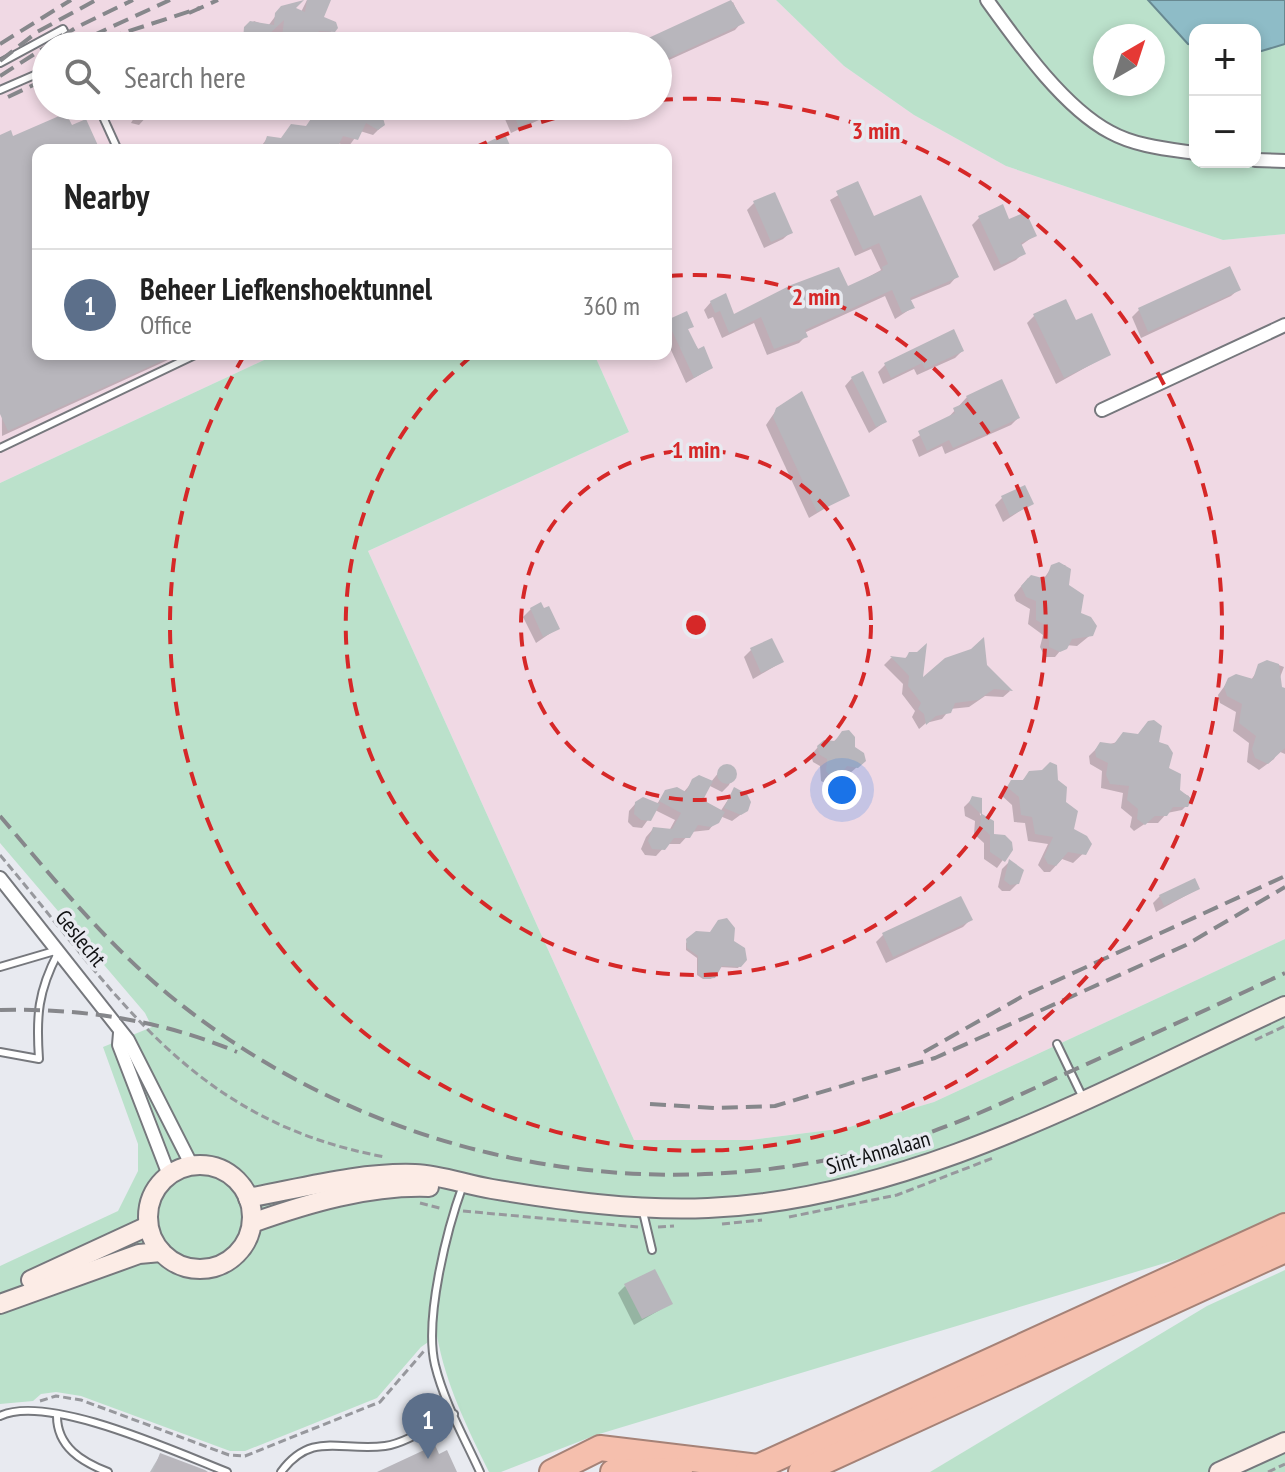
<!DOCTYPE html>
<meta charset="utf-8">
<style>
:root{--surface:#fff;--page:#f6f6f6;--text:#222;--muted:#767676;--line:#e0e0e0;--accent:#b42245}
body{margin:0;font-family:"PT Sans Narrow",sans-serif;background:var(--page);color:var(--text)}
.controls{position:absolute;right:24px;top:24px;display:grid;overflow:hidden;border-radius:16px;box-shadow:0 4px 12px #0003}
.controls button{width:72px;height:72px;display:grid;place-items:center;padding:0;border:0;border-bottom:2px solid var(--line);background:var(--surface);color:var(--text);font:40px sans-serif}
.compass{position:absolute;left:1093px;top:24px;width:72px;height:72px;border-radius:50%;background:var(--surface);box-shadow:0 4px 12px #0003;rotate:39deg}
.you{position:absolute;left:842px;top:790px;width:28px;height:28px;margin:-20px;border:6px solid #fff;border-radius:50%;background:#1a73e8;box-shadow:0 0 0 12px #1a73e833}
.badge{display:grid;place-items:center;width:52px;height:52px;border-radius:50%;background:var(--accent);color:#fff;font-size:26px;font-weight:700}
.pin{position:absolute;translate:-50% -66px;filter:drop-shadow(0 2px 4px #0008)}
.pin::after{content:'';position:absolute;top:42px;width:28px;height:24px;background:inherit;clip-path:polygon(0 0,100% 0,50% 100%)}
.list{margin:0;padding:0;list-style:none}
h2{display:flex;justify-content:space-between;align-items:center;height:104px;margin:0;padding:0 32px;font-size:34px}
h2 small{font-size:26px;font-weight:400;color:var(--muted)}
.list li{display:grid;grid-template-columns:52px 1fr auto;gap:24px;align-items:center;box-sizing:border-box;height:112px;padding:0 32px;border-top:2px solid var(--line)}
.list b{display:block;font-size:30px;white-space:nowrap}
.list p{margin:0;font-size:26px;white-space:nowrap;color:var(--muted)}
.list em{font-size:26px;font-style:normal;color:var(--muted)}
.icon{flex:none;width:44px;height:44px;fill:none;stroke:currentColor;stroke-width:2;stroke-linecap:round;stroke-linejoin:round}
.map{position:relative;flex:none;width:1285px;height:1472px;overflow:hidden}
.search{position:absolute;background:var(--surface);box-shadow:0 4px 12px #0003;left:32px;top:32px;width:640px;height:88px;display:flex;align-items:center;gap:20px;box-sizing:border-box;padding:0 28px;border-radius:44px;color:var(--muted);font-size:30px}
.panel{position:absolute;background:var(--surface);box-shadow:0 4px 12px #0003;left:32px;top:144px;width:640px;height:216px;border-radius:16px}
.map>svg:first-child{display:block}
.industrial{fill:#f0d9e4;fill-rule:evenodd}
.green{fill:#bbe1cb;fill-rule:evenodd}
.water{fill:#8ebcc7;stroke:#688991;stroke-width:2}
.shadow{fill:#0003}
.building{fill:#b8b6bc}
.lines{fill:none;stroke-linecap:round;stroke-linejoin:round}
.lane-casing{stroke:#76787d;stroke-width:10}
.street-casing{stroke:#76787d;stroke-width:16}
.secondary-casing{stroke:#76787d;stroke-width:22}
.highway-casing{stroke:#a58277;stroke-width:28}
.path{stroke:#97989d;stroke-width:3;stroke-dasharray:8 4;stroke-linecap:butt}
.lane{stroke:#fff;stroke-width:6}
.street{stroke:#fff;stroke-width:12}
.secondary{stroke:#fcece6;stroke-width:18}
.highway{stroke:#f5bfad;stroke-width:24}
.rail{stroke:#86878b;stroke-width:4;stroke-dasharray:16 8;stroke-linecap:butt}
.ring{fill:none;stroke:#d62828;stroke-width:4;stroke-dasharray:14 10}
.labels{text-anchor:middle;stroke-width:7;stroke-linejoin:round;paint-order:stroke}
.street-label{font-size:22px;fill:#101113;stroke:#e8eaf0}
.centre{fill:#d62828;stroke:#e8eaf0;stroke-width:4}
.ring-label{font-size:24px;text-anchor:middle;font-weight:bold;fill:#d62828;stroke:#e8eaf0;stroke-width:7;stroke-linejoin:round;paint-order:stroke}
</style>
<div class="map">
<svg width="1285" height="1472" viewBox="0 0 1285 1472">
<rect width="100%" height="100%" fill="#e8eaf0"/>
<!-- industrial -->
<path class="industrial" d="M0 0H776L844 66 914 115 1006 166 1223 240 1285 234V939L934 1102 846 1128 751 1140H634L368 551 629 432 594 354H666V150H38V354H277L0 483ZM46 46H658V106H46Z"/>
<!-- green -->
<g class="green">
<path d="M776 0H1285V234L1223 240 1006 166 914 115 844 66ZM1195 30H1255V162H1195ZM1105 36H1153V84H1105Z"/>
<path d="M277 354H594L629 432 368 551 634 1140H751L846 1128 934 1102 1285 939V1212L1185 1257 596 1435 501 1472H489C467 1427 446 1385 437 1336L421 1347 377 1398 245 1451H230L81 1396 56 1392 41 1394 33 1401 0 1404V1266L118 1211 138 1171V1144L103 1047 152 1027 145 1013 0 843V483Z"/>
<path d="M1285 1270V1472H930L1207 1306Z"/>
</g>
<!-- water -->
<path class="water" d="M1148 0H1285V44L1255 53V30H1195V45L1188 44Z"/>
<!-- shadow -->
<g class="shadow">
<path d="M307 0H326L321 19 336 27 322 40 311 37 303 46H214L237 40 254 21 268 26 277 14 301 12Z"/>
<path d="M733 2 742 22 735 30 658 65V46H636Z"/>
<path d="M141 106 152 111 155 106H170L161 117 148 115 139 125 131 123Z"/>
<path d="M339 106H373L369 115 380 128 373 135 360 131 349 146 337 143 332 150H258L266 140H280L329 118Z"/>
<path d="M507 106H569L511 133 502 112Z"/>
<path d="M0 137 98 150H38V354H181L2 436Z"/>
<path d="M857 184 873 219 957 276 950 284 909 301 912 308 895 319 885 296 804 333 806 336 799 343 767 355 754 323 722 338 713 317 708 319 704 310 711 302 733 317 847 289 881 270 871 249 855 256 830 200Z"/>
<path d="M754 203 791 232 783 239 764 248 747 210Z"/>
<path d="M980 217 1008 221 1034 236 1020 246 1023 253 1016 260 994 271 972 225Z"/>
<path d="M1229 268 1239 289 1231 296 1141 338 1132 317 1139 310Z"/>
<path d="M1035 315 1075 323 1108 355 1056 384 1027 323Z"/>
<path d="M668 322 691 326 686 331 711 368 686 383 666 339Z"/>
<path d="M962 351 955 358 917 375 914 369 883 384 878 372 885 365Z"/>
<path d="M852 378 885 422 869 433 845 386Z"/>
<path d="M801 394 847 495 809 518 766 425 777 409Z"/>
<path d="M967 397 1018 418 1011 425 945 454 942 446 919 457 912 440 947 419Z"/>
<path d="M1002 498 1032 503 1003 522 995 505Z"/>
<path d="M1065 565 1070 573 1066 586 1079 614 1093 633 1077 646 1065 645 1055 657H1045L1040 647 1043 635 1028 624 1030 609 1016 601 1014 595 1028 578 1042 581 1052 567Z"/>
<path d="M531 609 558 628 536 643 523 617Z"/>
<path d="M751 650 782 662 753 679 744 657Z"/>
<path d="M910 654 921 682 986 666 1010 691 1003 697 985 696 969 707 950 709 942 719 926 723 919 729 912 717 915 711 902 694 903 684 884 665 891 658 904 659Z"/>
<path d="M1271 662 1284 667 1275 690 1285 694V754L1278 751 1274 759 1259 770 1247 762 1249 743 1233 731 1236 712 1220 703 1218 695 1229 680H1251L1263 663Z"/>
<path d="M1149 723 1177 791 1189 796V803L1182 810 1167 813 1158 823H1146L1134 831 1130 827 1132 817 1121 808 1123 793 1101 788 1102 771 1090 764 1089 756 1097 748 1137 736Z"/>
<path d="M843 733 864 761 849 774 838 773 827 784 821 781 820 766 813 762 811 755 818 747 833 742Z"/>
<path d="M729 766 734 773 729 785 722 792 708 785 700 801 720 812 735 789 747 810 732 821 720 816 709 830 691 832 680 844H667L656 856 645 855 641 849 646 837 653 829 669 831 675 820 655 810 642 828 633 827 628 822 629 811 636 803 656 805 666 792 683 793 694 780 711 782 723 767Z"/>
<path d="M1030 773 1056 781 1071 830 1089 848 1073 863 1062 859 1050 872H1044L1038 865 1048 844 1028 841 1025 823 1014 822 1012 805 1001 795 1011 782H1021Z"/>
<path d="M979 799 980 815 992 822V835L1010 850 997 868 984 859V843L974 834 975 821 965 816 964 807 971 800Z"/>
<path d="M1009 862 1018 883 1010 891H1002L998 887 1002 869Z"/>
<path d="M1198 889 1156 912 1153 903 1160 896Z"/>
<path d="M970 920 963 927 886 963 876 942 883 935Z"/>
<path d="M697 933 732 942 745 959 738 968 719 967 711 979H703L697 975V958L686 950V943Z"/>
<path d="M625 1286 670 1304 634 1325 618 1293Z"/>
<path d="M160 1455 205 1472H150Z"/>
</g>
<!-- building -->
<g class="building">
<path d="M304 0 296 8 305 12 307 0H331L324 17 336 22 338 28 335 32 319 31 313 42 292 39 294 46H281L284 20 262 41 252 44 255 46H208L225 35 243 40 244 27 250 21 274 25 275 13 281 6Z"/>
<path d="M731 0 745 23 658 63V46H631Z"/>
<path d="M336 106H368L383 118 385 125 378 130 366 123 358 140 343 136 336 150H262L267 136 281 138 291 124 306 126 315 113 330 116Z"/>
<path d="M509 106H564L519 127Z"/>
<path d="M66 113 72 125 86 119 100 150H38V354H177L8 431 0 414V135L11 130 13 136Z"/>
<path d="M505 134 512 150H471Z"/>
<path d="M858 181 874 216 921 195 959 277 910 298 915 308 902 313 892 290 805 330 808 337 774 349 761 317 729 333 720 311 715 313 710 301 726 293 734 314 791 285 839 267 848 286 883 270 882 267 888 264 879 243 863 250 836 191Z"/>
<path d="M775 192 793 233 771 242 753 201Z"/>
<path d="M1003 204 1009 219 1026 212 1037 236 1021 243 1026 254 1001 265 978 216Z"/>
<path d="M1230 266 1241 290 1148 332 1138 308Z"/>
<path d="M1066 299 1076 320 1092 313 1111 355 1064 378 1033 314Z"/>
<path d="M687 311 694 327 688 329 698 349 704 346 713 368 694 378 667 320Z"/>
<path d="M954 329 964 351 925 369 922 363 891 378 884 363Z"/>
<path d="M863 371 887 422 876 427 851 377Z"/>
<path d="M1002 379 1020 418 953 448 949 440 927 451 918 431 955 413 953 408 969 401 966 396Z"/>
<path d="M802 391 850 496 817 512 773 417 776 408Z"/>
<path d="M1025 485 1034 504 1010 516 1001 496Z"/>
<path d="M1059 562 1071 569 1069 585 1084 595 1081 613 1091 617 1097 626 1093 636 1072 639 1067 649 1060 652 1049 647V627L1036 620V601L1026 597 1021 586 1031 575 1046 579 1051 565Z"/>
<path d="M541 602 544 608 549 606 560 629 543 637 530 608Z"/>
<path d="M984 637 987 665 1013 691 994 689 978 700 955 703 951 713 936 716 926 725 924 714 918 709 921 703 908 686 909 676 890 656 906 658 909 652H917L927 643 923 677 945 658 971 649Z"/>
<path d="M772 638 784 662 761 673 750 648Z"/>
<path d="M1267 660 1279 664 1282 687 1285 688V748L1268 764 1255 758 1252 749 1256 736 1239 723 1242 704 1227 696 1224 687 1228 678 1236 674 1253 679 1258 664Z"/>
<path d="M1148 721 1154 720 1162 726 1159 742 1168 745 1173 753 1169 768 1181 774 1180 790 1192 799 1188 807H1173L1167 816H1155L1145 825 1137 819 1138 809 1127 800 1129 786 1110 784 1106 775 1108 763 1096 757 1095 750 1100 742 1114 744 1123 732 1138 734Z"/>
<path d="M849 730 855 737V747L864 753 866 761 858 768 847 766 839 777 832 778 826 771 827 759 820 755 817 746 824 740 835 741 842 731Z"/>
<path d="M1050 762 1057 765 1058 780 1067 787 1066 802 1078 811 1074 829 1087 836 1092 844 1086 855 1068 852 1056 866 1048 864 1044 857 1053 837 1035 834 1032 817 1021 815 1019 797 1007 787 1011 780H1023L1029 771 1042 770Z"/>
<circle cx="727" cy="774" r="10"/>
<path d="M699 775 713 781 703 800 725 812 719 823 711 827 698 825 690 838H674L665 850 652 849 648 841 653 827 672 829 681 813 659 801 665 790 677 787 686 792 692 779Z"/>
<path d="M734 787 747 794 751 802 748 811 741 815 724 808Z"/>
<path d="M972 796 982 798V814L994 821V834L1005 835 1012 842 1013 850 1005 862 990 852V835L980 826 981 814 969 803Z"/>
<path d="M643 797 660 804 651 821 641 820 634 814 635 802Z"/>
<path d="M1009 859 1024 870 1019 884 1010 885 1004 880Z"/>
<path d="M1195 878 1200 889 1164 906 1159 895Z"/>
<path d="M961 896 973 920 893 957 882 933Z"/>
<path d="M727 918 735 928 734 941 745 948 747 960 741 967 722 966 715 978 705 979 698 973V956L687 948 686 939 696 931 710 932 718 920Z"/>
<path d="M655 1269 673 1304 642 1319 624 1284Z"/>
<path d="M435 1445 439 1454 447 1450 457 1472H377Z"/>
<path d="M160 1453 205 1470 208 1472H153Z"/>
</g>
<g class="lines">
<!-- lane casing -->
<g class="lane-casing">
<g id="lane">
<path d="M0 63 63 29 71 46"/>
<path d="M0 90 46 70"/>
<path d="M98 106 118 150"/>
<path d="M0 448 197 354"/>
<path d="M0 967 58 950"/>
<path d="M1057 1044 1083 1098"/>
<path d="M0 1052 39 1059C36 1016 38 991 58 953"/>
<path d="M463 1185C447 1229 424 1319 435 1365 444 1402 464 1437 480 1472"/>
<path d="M643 1212 652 1250"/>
<path d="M0 1416C48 1393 178 1453 227 1472"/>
<path d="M57 1416C57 1447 82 1462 108 1472"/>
<path d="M281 1472C312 1430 341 1452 385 1446 407 1443 433 1424 454 1414"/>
</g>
</g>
<!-- street casing -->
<g class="street-casing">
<g id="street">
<path d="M987 0C1018 43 1063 107 1110 132 1135 146 1167 149 1195 153"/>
<path d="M1255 160 1285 161"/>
<path d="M1102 410 1285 325"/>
<path d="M0 878 128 1040 192 1166"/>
<path d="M120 1033 119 1045 169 1175"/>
</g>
</g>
<!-- secondary casing -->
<g class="secondary-casing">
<g id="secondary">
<circle cx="200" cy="1217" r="52"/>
<path d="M248 1198C302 1188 361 1172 415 1174 442 1175 466 1185 492 1189 564 1201 634 1211 708 1208 909 1200 1105 1089 1285 1006"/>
<path d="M252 1223C308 1203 369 1185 429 1187"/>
<path d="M31 1280 148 1226"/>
<path d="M0 1304 139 1254 161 1252"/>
<path d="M1219 1472 1285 1442"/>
</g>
</g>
<!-- highway casing -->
<g class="highway-casing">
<g id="highway">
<path d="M552 1472 600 1448 758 1467"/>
<path d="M613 1472 680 1470"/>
<path d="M747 1472 1285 1226"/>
<path d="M801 1472 1285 1250"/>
</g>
</g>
<!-- path -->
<g class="path">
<path d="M0 855C119 996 190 1121 385 1157"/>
<path d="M1255 1040 1285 1026"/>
<path d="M420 1203 443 1209"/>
<path d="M463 1211 638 1227"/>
<path d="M789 1217 897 1195 993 1158"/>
<path d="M722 1224 762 1220"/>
<path d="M658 1227 674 1226"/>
<path d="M40 1401 56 1396 81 1400 229 1455 245 1456 380 1402 424 1351"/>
<path d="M1268 1472 1285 1464"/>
</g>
<!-- lane -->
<use href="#lane" class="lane"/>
<!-- street -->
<use href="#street" class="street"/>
<!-- secondary -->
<use href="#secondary" class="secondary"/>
<!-- highway -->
<use href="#highway" class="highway"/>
<!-- rail -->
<g class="rail">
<path d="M189 13 218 0"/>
<path d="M0 44 71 0"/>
<path d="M70 46 170 0"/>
<path d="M83 46 200 8"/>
<path d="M0 61 37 32 96 0"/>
<path d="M0 76 77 27 133 0"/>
<path d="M8 97 46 79"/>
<path d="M0 816C53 878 105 942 169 995 372 1161 648 1217 900 1142 958 1125 1013 1098 1067 1073 1140 1040 1213 1007 1285 973"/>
<path d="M0 1010C81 1008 162 1020 237 1052"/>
<path d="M924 1052 1023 996 1283 877"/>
<path d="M650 1104 715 1108 775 1106 935 1058 1186 945 1285 887"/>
</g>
</g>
<!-- distance rings -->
<g class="ring">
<circle cx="696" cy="625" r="175"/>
<path d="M669 276A350 350 0 1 1 473 355"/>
<path d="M474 148A526 526 0 0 1 609 106M659 100A526 526 0 1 1 245 354"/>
</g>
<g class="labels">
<!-- street labels -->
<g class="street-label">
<text transform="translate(81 938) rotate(51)" y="8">Geslecht</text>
<text transform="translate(878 1152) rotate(-16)" y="8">Sint-Annalaan</text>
</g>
</g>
<circle cx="696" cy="625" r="12" class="centre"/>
<g class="ring-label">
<text x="876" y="139">3 min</text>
<text x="816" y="305">2 min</text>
<text x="696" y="458">1 min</text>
</g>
</svg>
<div class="controls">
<button>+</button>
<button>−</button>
</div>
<svg class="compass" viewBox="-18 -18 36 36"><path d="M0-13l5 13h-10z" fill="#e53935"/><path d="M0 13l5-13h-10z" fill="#767676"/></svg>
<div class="you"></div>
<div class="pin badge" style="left:428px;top:1459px;background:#5c6f8a">1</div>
<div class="search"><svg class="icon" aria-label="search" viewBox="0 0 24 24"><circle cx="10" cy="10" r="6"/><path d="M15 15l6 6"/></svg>Search here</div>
<section class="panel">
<h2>Nearby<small></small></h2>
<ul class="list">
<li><span class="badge" style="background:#5c6f8a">1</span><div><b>Beheer Liefkenshoektunnel</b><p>Office</p></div><em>360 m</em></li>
</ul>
</section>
</div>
